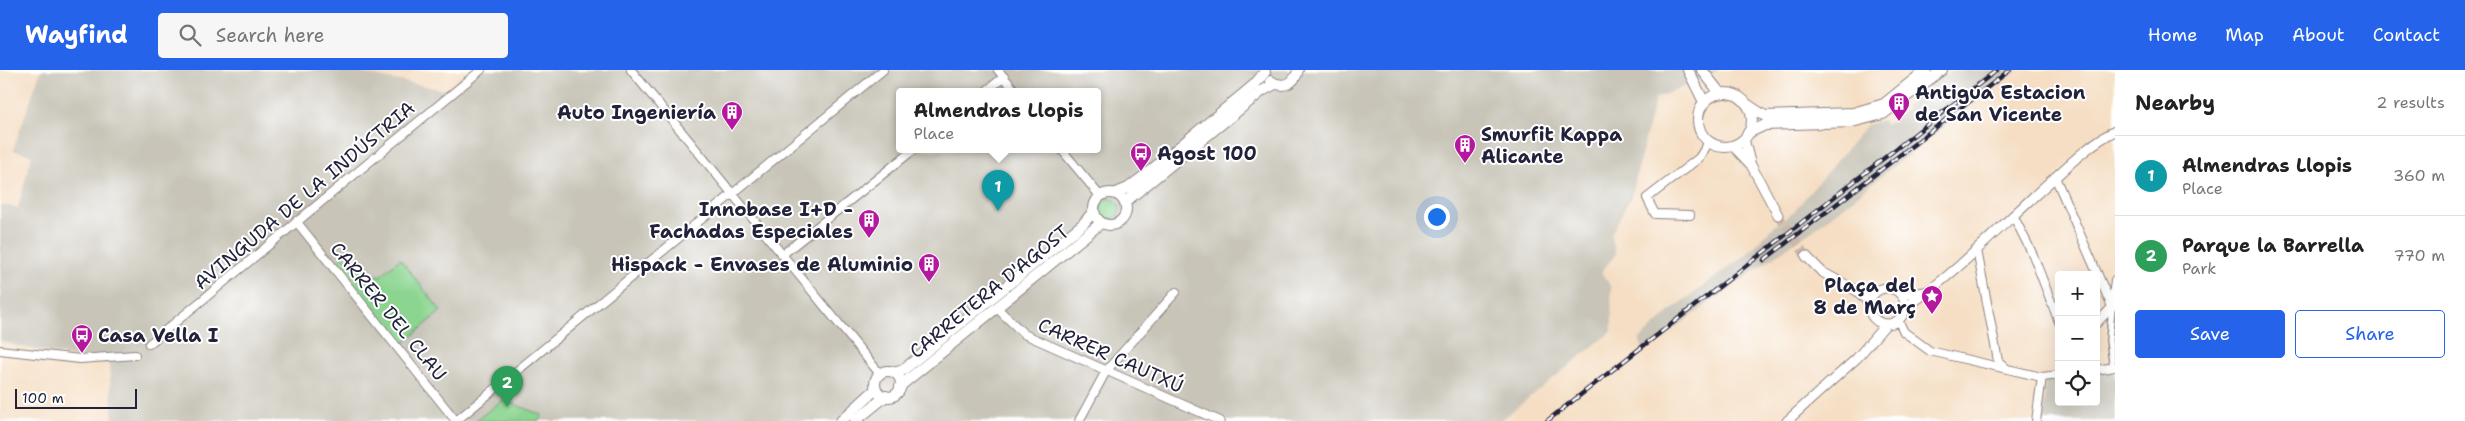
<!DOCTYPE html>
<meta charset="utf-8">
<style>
:root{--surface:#fff;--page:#f6f6f6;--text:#222;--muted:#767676;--line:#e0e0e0;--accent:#2563eb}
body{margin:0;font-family:"Shantell Sans",sans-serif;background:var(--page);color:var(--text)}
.controls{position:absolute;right:15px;bottom:15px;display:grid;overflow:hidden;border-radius:5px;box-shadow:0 5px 20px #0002}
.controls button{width:45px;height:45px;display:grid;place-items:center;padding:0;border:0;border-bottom:1px solid var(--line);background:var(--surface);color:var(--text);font:25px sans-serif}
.scale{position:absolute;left:15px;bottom:12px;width:122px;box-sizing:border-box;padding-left:5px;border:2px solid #22223b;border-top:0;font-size:14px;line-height:18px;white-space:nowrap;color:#22223b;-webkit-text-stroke:4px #fff;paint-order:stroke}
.you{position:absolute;left:1436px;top:146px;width:18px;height:18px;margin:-12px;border:4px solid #fff;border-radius:50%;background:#1a73e8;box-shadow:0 0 0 8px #1a73e833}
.badge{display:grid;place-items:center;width:32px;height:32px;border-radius:50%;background:var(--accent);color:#fff;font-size:16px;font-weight:700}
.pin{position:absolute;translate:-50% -41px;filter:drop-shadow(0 1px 2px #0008)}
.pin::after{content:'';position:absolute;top:26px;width:18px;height:15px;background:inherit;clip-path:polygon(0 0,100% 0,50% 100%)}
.popup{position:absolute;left:896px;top:18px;width:205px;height:65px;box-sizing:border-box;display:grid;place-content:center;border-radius:5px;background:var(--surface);filter:drop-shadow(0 1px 4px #0005);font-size:16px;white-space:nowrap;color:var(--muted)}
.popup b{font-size:19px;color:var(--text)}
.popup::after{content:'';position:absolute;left:50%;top:100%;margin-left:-10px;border:10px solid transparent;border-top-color:var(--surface)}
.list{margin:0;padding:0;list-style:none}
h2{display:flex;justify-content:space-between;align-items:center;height:65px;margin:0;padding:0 20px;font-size:21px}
h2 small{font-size:16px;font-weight:400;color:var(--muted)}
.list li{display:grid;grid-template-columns:32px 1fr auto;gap:15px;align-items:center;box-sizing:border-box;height:80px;padding:0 20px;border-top:1px solid var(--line)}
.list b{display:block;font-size:19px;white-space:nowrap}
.list p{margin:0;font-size:16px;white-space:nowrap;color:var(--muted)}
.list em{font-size:16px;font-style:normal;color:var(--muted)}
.actions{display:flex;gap:10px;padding:15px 20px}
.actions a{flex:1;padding:11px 0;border:1px solid var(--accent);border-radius:5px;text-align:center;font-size:18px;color:var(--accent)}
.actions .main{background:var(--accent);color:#fff}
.icon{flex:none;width:28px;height:28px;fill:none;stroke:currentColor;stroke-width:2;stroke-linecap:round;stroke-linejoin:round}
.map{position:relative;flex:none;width:2115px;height:351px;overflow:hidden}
header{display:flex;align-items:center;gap:30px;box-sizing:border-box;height:70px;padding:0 25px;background:var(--accent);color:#fff}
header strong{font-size:24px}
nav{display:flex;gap:28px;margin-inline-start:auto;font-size:18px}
.search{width:350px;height:45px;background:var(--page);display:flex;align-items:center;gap:12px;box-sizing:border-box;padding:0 18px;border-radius:5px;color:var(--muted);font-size:19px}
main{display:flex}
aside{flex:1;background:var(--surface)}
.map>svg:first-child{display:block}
.industrial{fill:#c8c4b8;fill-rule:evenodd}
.green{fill:#8cd591;stroke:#577c66}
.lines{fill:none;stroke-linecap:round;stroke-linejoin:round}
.tertiary-tunnel{stroke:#cbb8a8;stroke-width:9;stroke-dasharray:9 4.5;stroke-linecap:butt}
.pedestrian-casing{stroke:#8c807f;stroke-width:8}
.minor-casing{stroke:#8c807f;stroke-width:10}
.tertiary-casing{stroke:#8c807f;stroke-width:11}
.secondary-casing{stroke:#8c807f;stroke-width:12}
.pedestrian{stroke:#fff;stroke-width:5.5}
.minor{stroke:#fff;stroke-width:8}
.tertiary{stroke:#fff;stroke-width:9}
.secondary{stroke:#fff;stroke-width:10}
.rail-casing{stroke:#22223b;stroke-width:4.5}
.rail{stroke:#fff;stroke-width:2.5;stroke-dasharray:8;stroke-linecap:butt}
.labels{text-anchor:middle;stroke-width:4;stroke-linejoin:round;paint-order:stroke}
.poi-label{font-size:19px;font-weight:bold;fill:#22223b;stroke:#fff;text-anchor:start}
.street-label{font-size:19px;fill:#22223b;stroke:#fff}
</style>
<header>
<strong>Wayfind</strong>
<div class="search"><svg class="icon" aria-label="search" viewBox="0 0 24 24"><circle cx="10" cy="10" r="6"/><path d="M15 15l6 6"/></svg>Search here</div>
<nav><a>Home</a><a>Map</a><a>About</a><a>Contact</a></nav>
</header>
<main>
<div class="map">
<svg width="2115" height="351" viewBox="0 0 2115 351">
<rect width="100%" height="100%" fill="#fff"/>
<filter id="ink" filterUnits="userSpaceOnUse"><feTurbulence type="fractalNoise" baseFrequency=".02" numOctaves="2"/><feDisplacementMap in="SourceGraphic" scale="10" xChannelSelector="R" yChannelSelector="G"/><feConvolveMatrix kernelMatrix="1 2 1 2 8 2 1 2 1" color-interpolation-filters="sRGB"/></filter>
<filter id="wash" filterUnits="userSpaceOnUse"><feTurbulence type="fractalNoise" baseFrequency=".0096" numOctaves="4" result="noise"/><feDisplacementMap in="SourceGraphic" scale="20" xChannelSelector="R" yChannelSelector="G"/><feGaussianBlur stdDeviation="1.12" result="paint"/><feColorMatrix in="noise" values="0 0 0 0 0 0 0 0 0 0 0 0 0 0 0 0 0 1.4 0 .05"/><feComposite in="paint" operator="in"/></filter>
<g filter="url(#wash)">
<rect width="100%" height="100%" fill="#f5dec3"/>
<!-- industrial -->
<g class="industrial">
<path d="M41 0H346L445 20 470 0H1719L1655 29 1631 127 1611 164 1616 184 1601 202 1611 217 1612 261 1500 351H113L109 294 17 276 0 271V135L18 138 32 85 13 80ZM899 22H1097V80H899Z"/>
<path d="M1951 0H2018L1986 23 1826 150 1644 280 1639 270 1673 239 1749 182 1770 160 1794 141 1867 55 1882 50 1887 55 1908 39 1906 36Z"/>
<path d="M2115 302V351H2044L2045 310 2059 309V332H2096V305Z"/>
</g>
<!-- green -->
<g class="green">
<circle cx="1110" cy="139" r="10"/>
<path d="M342 186 368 203 380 206 400 189 441 241 403 274 337 192Z"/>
<path d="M503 330 542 345 539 351H475Z"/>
</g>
</g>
<g filter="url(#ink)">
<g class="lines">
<!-- tertiary-tunnel -->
<path class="tertiary-tunnel" d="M1778 145 1806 186"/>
<!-- pedestrian casing -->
<g class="pedestrian-casing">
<path id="pedestrian" d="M2112 238 2109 270 2113 298"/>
</g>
<!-- minor casing -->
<g class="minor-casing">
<g id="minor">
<path d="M631 0 880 304"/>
<path d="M998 0 1016 22"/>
<path d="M985 22 1004 7"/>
<path d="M1062 80 1100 126"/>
<path d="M2055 107 2112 237"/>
<path d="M1690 145 1655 144 1647 128 1699 88 1709 72"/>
<path d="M2013 145 2033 185 2059 252"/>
<path d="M296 151 456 351"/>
<path d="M1977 180 1998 291 2005 297"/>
<path d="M783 184 913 80"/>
<path d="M997 238 1024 264 1220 351"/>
<path d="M1898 250 1904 262 1930 281 2042 307 2059 305"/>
<path d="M2096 254 2112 237 2115 210"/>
<path d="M149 274 481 0"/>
<path d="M0 280 80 289 135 285"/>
<path d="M2096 300 2115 297"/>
<path d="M456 351 883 0"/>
<path d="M1079 351 1106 301 1176 222"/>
<path d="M2036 351 2042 307"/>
</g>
</g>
<!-- tertiary casing -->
<g class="tertiary-casing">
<g id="tertiary">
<path d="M1744 69 1750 92"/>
<path d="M1733 76 1751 95 1778 145"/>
<path d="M1806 186 1822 202 1857 221 1869 232"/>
<circle cx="1887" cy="236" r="18"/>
<path d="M1903 225 1925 222"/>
<path d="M1906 237C1959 202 2004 152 2052 110 2071 93 2091 73 2115 61"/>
<path d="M1787 351 1857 288 1886 254"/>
</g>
</g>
<!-- secondary casing -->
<g class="secondary-casing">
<g id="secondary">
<path d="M1688 0 1704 32"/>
<path d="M1702 0 1720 23"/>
<path d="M1271 11C1282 19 1295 14 1298 0"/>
<circle cx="1725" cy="50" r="27"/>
<path d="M1748 35 1765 46 1853 43 1884 34 1926 0"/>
<path d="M1748 63 1765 55 1852 52 1883 44 1942 0"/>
<circle cx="1110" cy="139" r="16"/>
<path d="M1116 123 1128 118 1144 106 1255 14 1265 2"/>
<path d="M1125 132 1262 21 1275 14"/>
<circle cx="888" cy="314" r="13"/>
<path d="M895 303 903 300 1083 154 1094 141"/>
<path d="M900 316 1101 153"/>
<path d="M841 351 876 319"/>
<path d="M855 351 886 326"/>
</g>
</g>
<!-- pedestrian -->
<use href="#pedestrian" class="pedestrian"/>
<!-- minor -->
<use href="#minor" class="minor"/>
<!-- tertiary -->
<use href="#tertiary" class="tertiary"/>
<!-- secondary -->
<use href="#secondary" class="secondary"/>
<!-- rail casing -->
<g class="rail-casing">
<g id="rail">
<path d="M1764 190 2010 0"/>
<path d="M1547 351 1997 0"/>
</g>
</g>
<!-- rail -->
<use href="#rail" class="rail"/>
</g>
</g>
<!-- icons -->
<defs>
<g id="building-pin" transform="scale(1.125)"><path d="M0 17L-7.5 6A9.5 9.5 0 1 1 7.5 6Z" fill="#b5179e" stroke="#fff"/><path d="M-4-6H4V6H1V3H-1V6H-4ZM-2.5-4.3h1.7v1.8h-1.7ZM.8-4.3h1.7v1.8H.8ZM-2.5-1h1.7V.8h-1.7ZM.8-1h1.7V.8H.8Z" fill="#fff"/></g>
<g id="bus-pin" transform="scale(1.125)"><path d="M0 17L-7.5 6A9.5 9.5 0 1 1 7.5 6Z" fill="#b5179e" stroke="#fff"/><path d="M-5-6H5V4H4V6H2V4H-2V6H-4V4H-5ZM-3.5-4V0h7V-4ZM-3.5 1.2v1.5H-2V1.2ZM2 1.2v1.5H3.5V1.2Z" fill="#fff"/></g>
<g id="sight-pin" transform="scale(1.125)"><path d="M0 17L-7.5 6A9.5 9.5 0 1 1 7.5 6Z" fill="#b5179e" stroke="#fff"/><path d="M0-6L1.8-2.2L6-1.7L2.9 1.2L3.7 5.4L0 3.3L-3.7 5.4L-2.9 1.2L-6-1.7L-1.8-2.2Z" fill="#fff"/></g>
</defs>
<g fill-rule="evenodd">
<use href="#building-pin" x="1899" y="33"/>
<use href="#building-pin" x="732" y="42"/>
<use href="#building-pin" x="1465" y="75"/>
<use href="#bus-pin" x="1141" y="83"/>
<use href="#building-pin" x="869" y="150"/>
<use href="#building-pin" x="929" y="194"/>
<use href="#sight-pin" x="1932" y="226"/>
<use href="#bus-pin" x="82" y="265"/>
</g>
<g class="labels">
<!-- poi labels -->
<g class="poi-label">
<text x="1915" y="29">Antigua Estacion<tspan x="1915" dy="22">de San Vicente</tspan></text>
<text x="716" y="49" text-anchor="end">Auto Ingeniería</text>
<text x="1481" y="71">Smurfit Kappa<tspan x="1481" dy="22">Alicante</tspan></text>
<text x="1157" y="90">Agost 100</text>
<text x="853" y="146" text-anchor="end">Innobase I+D -<tspan x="853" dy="22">Fachadas Especiales</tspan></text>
<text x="913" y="201" text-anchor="end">Hispack - Envases de Aluminio</text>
<text x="1916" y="222" text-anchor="end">Plaça del<tspan x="1916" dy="22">8 de Març</tspan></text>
<text x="98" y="272">Casa Vella I</text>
</g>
<!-- street labels -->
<g class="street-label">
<text transform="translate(304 125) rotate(-40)" y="7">AVINGUDA DE LA INDÚSTRIA</text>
<text transform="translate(989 221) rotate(-39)" y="7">CARRETERA D'AGOST</text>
<text transform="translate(389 241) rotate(51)" y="7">CARRER DEL CLAU</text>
<text transform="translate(1111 285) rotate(24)" y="7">CARRER CAUTXÚ</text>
</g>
</g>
</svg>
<div class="controls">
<button>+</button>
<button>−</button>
<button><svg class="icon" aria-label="locate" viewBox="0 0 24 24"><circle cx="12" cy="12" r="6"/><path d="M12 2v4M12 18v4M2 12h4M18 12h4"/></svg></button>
</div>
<div class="scale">100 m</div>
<div class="you"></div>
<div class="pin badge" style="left:998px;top:141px;background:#0f9aa8">1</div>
<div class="popup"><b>Almendras Llopis</b>Place</div>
<div class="pin badge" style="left:507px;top:337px;background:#2e9e5b">2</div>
</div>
<aside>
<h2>Nearby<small>2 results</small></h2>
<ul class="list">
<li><span class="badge" style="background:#0f9aa8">1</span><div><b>Almendras Llopis</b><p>Place</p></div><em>360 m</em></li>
<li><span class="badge" style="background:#2e9e5b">2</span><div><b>Parque la Barrella</b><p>Park</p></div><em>770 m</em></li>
</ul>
<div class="actions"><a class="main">Save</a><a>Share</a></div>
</aside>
</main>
